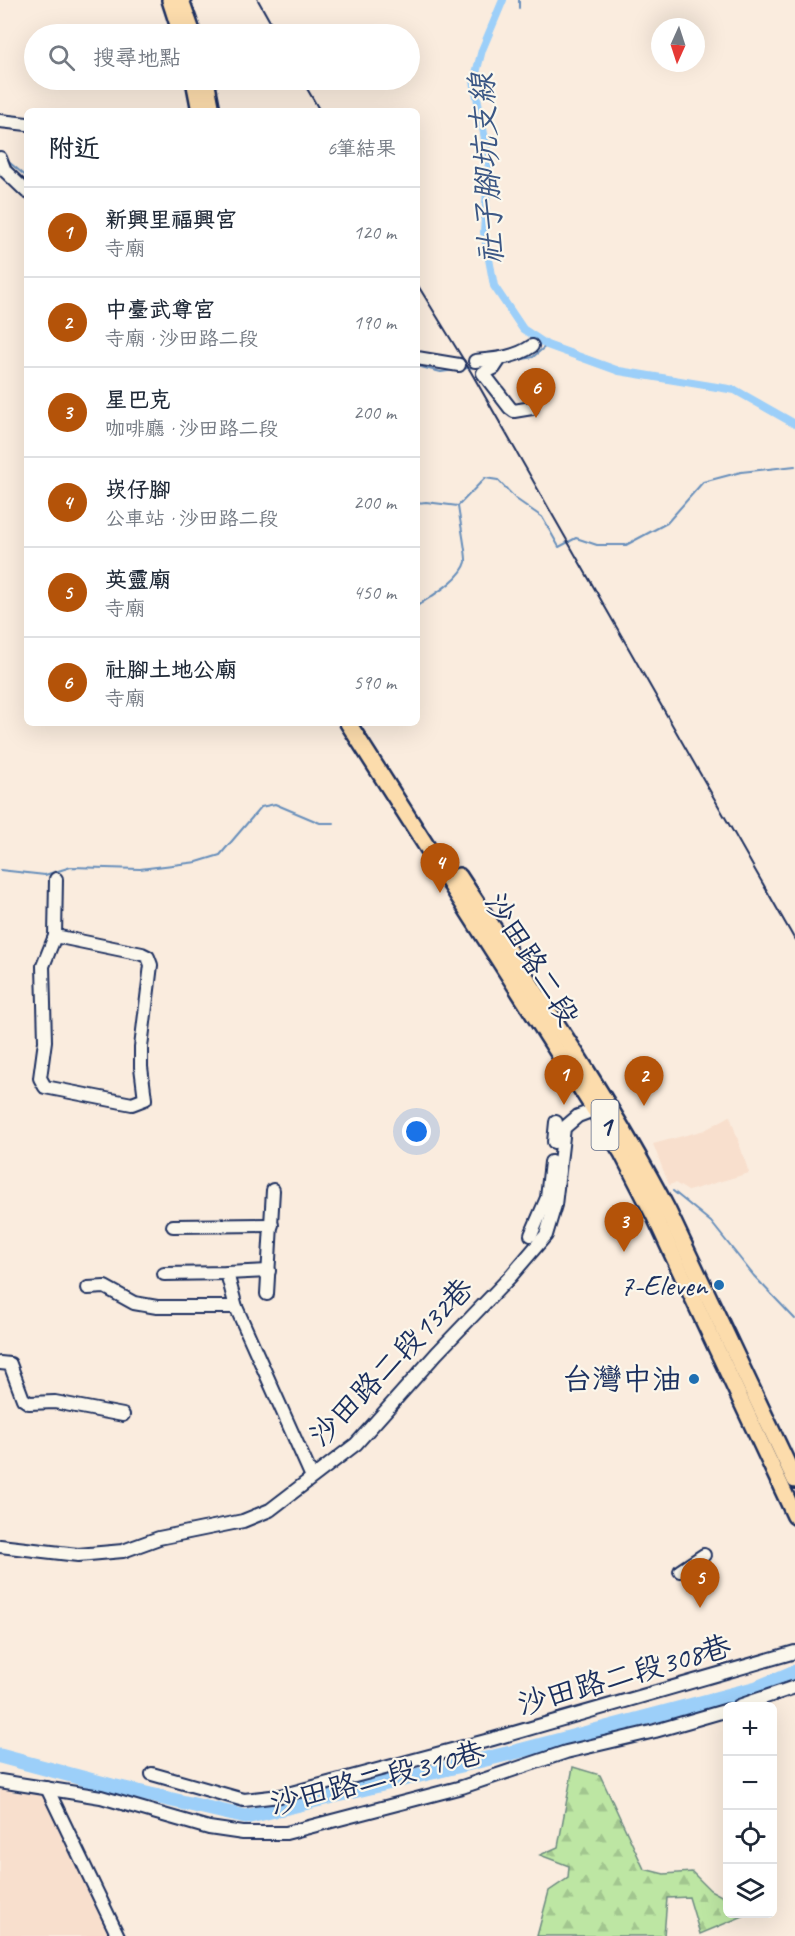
<!DOCTYPE html>
<html lang="zh-TW">
<meta charset="utf-8">
<style>
:root{--surface:#fff;--page:#f6f6f7;--text:#1f2937;--muted:#747a83;--line:#e0e1e3;--accent:#b45309}
body{margin:0;font-family:Caveat,"LXGW WenKai TC",sans-serif;background:var(--page);color:var(--text)}
.controls{position:absolute;right:18px;bottom:18px;display:grid;overflow:hidden;border-radius:9px;box-shadow:0 6px 24px #0002}
.controls button{width:54px;height:54px;display:grid;place-items:center;padding:0;border:0;border-bottom:2px solid var(--line);background:var(--surface);color:var(--text);font:30px sans-serif}
.compass{position:absolute;left:651px;top:18px;width:54px;height:54px;border-radius:50%;background:var(--surface);box-shadow:0 6px 24px #0002;rotate:183deg}
.you{position:absolute;left:417px;top:1132px;width:21px;height:21px;margin:-15px;border:4px solid #fff;border-radius:50%;background:#1a73e8;box-shadow:0 0 0 9px #1a73e833}
.badge{display:grid;place-items:center;width:39px;height:39px;border-radius:50%;background:var(--accent);color:#fff;font-size:20px;font-weight:700}
.pin{position:absolute;translate:-50% -50px;filter:drop-shadow(0 2px 3px #0008)}
.pin::after{content:'';position:absolute;top:32px;width:21px;height:18px;background:inherit;clip-path:polygon(0 0,100% 0,50% 100%)}
.list{margin:0;padding:0;list-style:none}
h2{display:flex;justify-content:space-between;align-items:center;height:78px;margin:0;padding:0 24px;font-size:26px}
h2 small{font-size:20px;font-weight:400;color:var(--muted)}
.list li{display:grid;grid-template-columns:39px 1fr auto;gap:18px;align-items:center;box-sizing:border-box;height:90px;padding:0 24px;border-top:2px solid var(--line)}
.list b{display:block;font-size:22px;white-space:nowrap}
.list p{margin:0;font-size:20px;white-space:nowrap;color:var(--muted)}
.list em{font-size:20px;font-style:normal;color:var(--muted)}
.icon{flex:none;width:33px;height:33px;fill:none;stroke:currentColor;stroke-width:2;stroke-linecap:round;stroke-linejoin:round}
.map{position:relative;flex:none;width:795px;height:1936px;overflow:hidden}
.search{position:absolute;background:var(--surface);box-shadow:0 6px 24px #0002;left:24px;top:24px;width:396px;height:66px;display:flex;align-items:center;gap:15px;box-sizing:border-box;padding:0 21px;border-radius:33px;color:var(--muted);font-size:22px}
.panel{position:absolute;background:var(--surface);box-shadow:0 6px 24px #0002;left:24px;top:108px;width:396px;height:618px;border-radius:9px}
.map>svg:first-child{display:block}
.built{fill:#f8dfcd}
.forest{fill:url(#forest-firs);stroke:#6c8a80;stroke-width:1.5}
.lines{fill:none;stroke-linecap:round;stroke-linejoin:round}
.stream{stroke:#688fbb;stroke-width:2}
.canal{stroke:#9ccff9;stroke-width:8}
.river{stroke:#9ccff9;stroke-width:15}
.minor-casing{stroke:#1b2f5e;stroke-width:16}
.major-casing{stroke:#1b2f5e;stroke-width:20}
.minor{stroke:#fbf7ec;stroke-width:12}
.major{stroke:#fcdcac;stroke-width:15}
.rail{stroke:#1b2f5e;stroke-width:2}
.poi-dot{fill:#1f6fb2;stroke:#fbf7ec;stroke-width:2}
.labels{text-anchor:middle;stroke-width:4.5;stroke-linejoin:round;paint-order:stroke}
.shield{fill:#fbf7ec;stroke:#5e6b89;stroke-width:1.5}
.shield-label{font-size:28px;font-weight:bold;fill:#1b2f5e}
.street-label{font-size:30px;fill:#1b2f5e;stroke:#fbf7ec}
.poi-label{font-size:30px;fill:#1b2f5e;stroke:#fbf7ec;text-anchor:end}
.water-label{font-size:32px;font-style:italic;fill:#3b5785;stroke:#fbf7ec}
</style>
<div class="map">
<svg width="795" height="1936" viewBox="0 0 795 1936">
<defs>
<pattern id="forest-firs" width="22" height="20" patternUnits="userSpaceOnUse" patternTransform="scale(1.5)"><rect width="22" height="20" fill="#bde6a3"/><path d="M5 1l3.5 6h-7zM16 11l3.5 6h-7z" fill="#a2c68f"/></pattern>
</defs>
<rect width="100%" height="100%" fill="#faecde"/>
<filter id="ink" filterUnits="userSpaceOnUse"><feTurbulence type="fractalNoise" baseFrequency=".0167" numOctaves="2"/><feDisplacementMap in="SourceGraphic" scale="12" xChannelSelector="R" yChannelSelector="G"/><feConvolveMatrix kernelMatrix="1 2 1 2 8 2 1 2 1" color-interpolation-filters="sRGB"/></filter>
<g filter="url(#ink)">
<!-- built -->
<g class="built">
<path d="M730 1116 749 1173 688 1191 675 1183 669 1185 653 1144 705 1130Z"/>
<path d="M0 1787 14 1792 47 1796 113 1936H0Z"/>
</g>
<!-- forest -->
<path class="forest" d="M573 1767 600 1775 644 1869 664 1874 692 1872 710 1890 727 1899 728 1914H748L700 1934 689 1897 667 1898 664 1936H537L549 1891 568 1878 569 1866 540 1855 558 1847Z"/>
<g class="lines">
<!-- stream -->
<g class="stream">
<path d="M519 8V0"/>
<path d="M5 159 27 177"/>
<path d="M514 361 533 357 547 345"/>
<path d="M417 366 441 372 455 370"/>
<path d="M461 369 482 366"/>
<path d="M417 503 426 502 458 506"/>
<path d="M417 606C430 597 462 579 466 562 467 555 459 516 458 506L485 478 498 480 516 499 542 517 559 547 576 538 597 545H626L667 523 703 482 741 472 795 466"/>
<path d="M0 870 45 875 71 867 140 869 197 862 220 855 261 807 275 804 320 823H334"/>
<path d="M673 1191 711 1222 754 1276 795 1319"/>
</g>
<!-- canal -->
<path class="canal" d="M503 0 482 50 474 81 489 160 484 232 494 286 523 329 547 345 619 371 735 390 795 424"/>
<!-- river -->
<path class="river" d="M0 1756 112 1786 246 1817 519 1751 757 1688 795 1672"/>
<!-- minor casing -->
<g class="minor-casing">
<g id="minor">
<path d="M0 121 27 124"/>
<path d="M0 158 5 171 27 192"/>
<path d="M417 358 459 365"/>
<path d="M500 359 494 368 483 373 510 408 514 411 532 408"/>
<path d="M475 361C495 359 515 358 532 346"/>
<path d="M55 936 142 954 148 957 151 965 141 1047V1067L145 1099 132 1104 45 1087 40 1078 45 1041 43 966 55 936 56 879"/>
<path d="M554 1142 556 1122"/>
<path d="M173 1226 272 1225"/>
<path d="M531 1235 547 1198 551 1162"/>
<path d="M227 1273 236 1307 312 1477"/>
<path d="M164 1274 227 1273 269 1271"/>
<path d="M88 1288 105 1287 134 1303 157 1307H236"/>
<path d="M267 1294 273 1190"/>
<path d="M0 1363 10 1364 23 1399 29 1403 55 1402 123 1415"/>
<path d="M0 1546 78 1555 123 1551 159 1538 243 1521 270 1510 356 1444 437 1353 510 1277 546 1235 555 1205 564 1128 578 1116 602 1107"/>
<path d="M680 1571 704 1555"/>
<path d="M739 1706 795 1687"/>
<path d="M152 1774 244 1800 280 1796 493 1739 795 1652"/>
<path d="M0 1781 101 1797 209 1828 243 1833H286L462 1787 566 1752 655 1731 728 1710"/>
<path d="M47 1788 118 1936"/>
</g>
</g>
<!-- major casing -->
<g class="major-casing">
<g id="major">
<path d="M170 0 181 34"/>
<path d="M181 0 193 34"/>
<path d="M194 80 200 111"/>
<path d="M206 80 212 111"/>
<path d="M348 723 622 1153 655 1217 795 1516"/>
<path d="M459 876C531 986 607 1094 668 1211L795 1480"/>
</g>
</g>
<!-- minor -->
<use href="#minor" class="minor"/>
<!-- major -->
<use href="#major" class="major"/>
<!-- rail -->
<g class="rail">
<path d="M258 0 277 34"/>
<path d="M302 80 320 111"/>
<path d="M417 284 471 372 795 940"/>
</g>
</g>
</g>
<!-- markers -->
<g class="poi-dot">
<circle cx="719" cy="1285" r="6"/>
<circle cx="694" cy="1379" r="6"/>
</g>
<g class="labels">
<!-- shield labels -->
<rect class="shield" x="591.5" y="1100" width="27" height="50" rx="4.5"/>
<g class="shield-label">
<text x="605" y="1135">1</text>
</g>
<!-- street labels -->
<g class="street-label">
<text transform="translate(532 959) rotate(58)" y="10">沙田路二段</text>
<text transform="translate(391 1362) rotate(-46)" y="10">沙田路二段132巷</text>
<text transform="translate(624 1675) rotate(-16)" y="10">沙田路二段308巷</text>
<text transform="translate(377 1778) rotate(-14)" y="10">沙田路二段310巷</text>
</g>
<!-- poi labels -->
<g class="poi-label">
<text x="707" y="1295">7-Eleven</text>
<text x="682" y="1389">台灣中油</text>
</g>
<!-- water labels -->
<g class="water-label">
<text transform="translate(486 169) rotate(-93)" y="11">社子腳坑支線</text>
</g>
</g>
</svg>
<div class="controls">
<button>+</button>
<button>−</button>
<button><svg class="icon" aria-label="locate" viewBox="0 0 24 24"><circle cx="12" cy="12" r="6"/><path d="M12 2v4M12 18v4M2 12h4M18 12h4"/></svg></button>
<button><svg class="icon" aria-label="layers" viewBox="0 0 24 24"><path d="M12 4l9 5-9 5-9-5zM3 14l9 5 9-5"/></svg></button>
</div>
<svg class="compass" viewBox="-18 -18 36 36"><path d="M0-13l5 13h-10z" fill="#e53935"/><path d="M0 13l5-13h-10z" fill="#747a83"/></svg>
<div class="you"></div>
<div class="pin badge" style="left:564px;top:1105px">1</div>
<div class="pin badge" style="left:644px;top:1106px">2</div>
<div class="pin badge" style="left:624px;top:1252px">3</div>
<div class="pin badge" style="left:440px;top:893px">4</div>
<div class="pin badge" style="left:700px;top:1608px">5</div>
<div class="pin badge" style="left:536px;top:418px">6</div>
<div class="search"><svg class="icon" aria-label="search" viewBox="0 0 24 24"><circle cx="10" cy="10" r="6"/><path d="M15 15l6 6"/></svg>搜尋地點</div>
<section class="panel">
<h2>附近<small>6筆結果</small></h2>
<ul class="list">
<li><span class="badge">1</span><div><b>新興里福興宮</b><p>寺廟</p></div><em>120 m</em></li>
<li><span class="badge">2</span><div><b>中臺武尊宮</b><p>寺廟 · 沙田路二段</p></div><em>190 m</em></li>
<li><span class="badge">3</span><div><b>星巴克</b><p>咖啡廳 · 沙田路二段</p></div><em>200 m</em></li>
<li><span class="badge">4</span><div><b>崁仔腳</b><p>公車站 · 沙田路二段</p></div><em>200 m</em></li>
<li><span class="badge">5</span><div><b>英靈廟</b><p>寺廟</p></div><em>450 m</em></li>
<li><span class="badge">6</span><div><b>社腳土地公廟</b><p>寺廟</p></div><em>590 m</em></li>
</ul>
</section>
</div>
